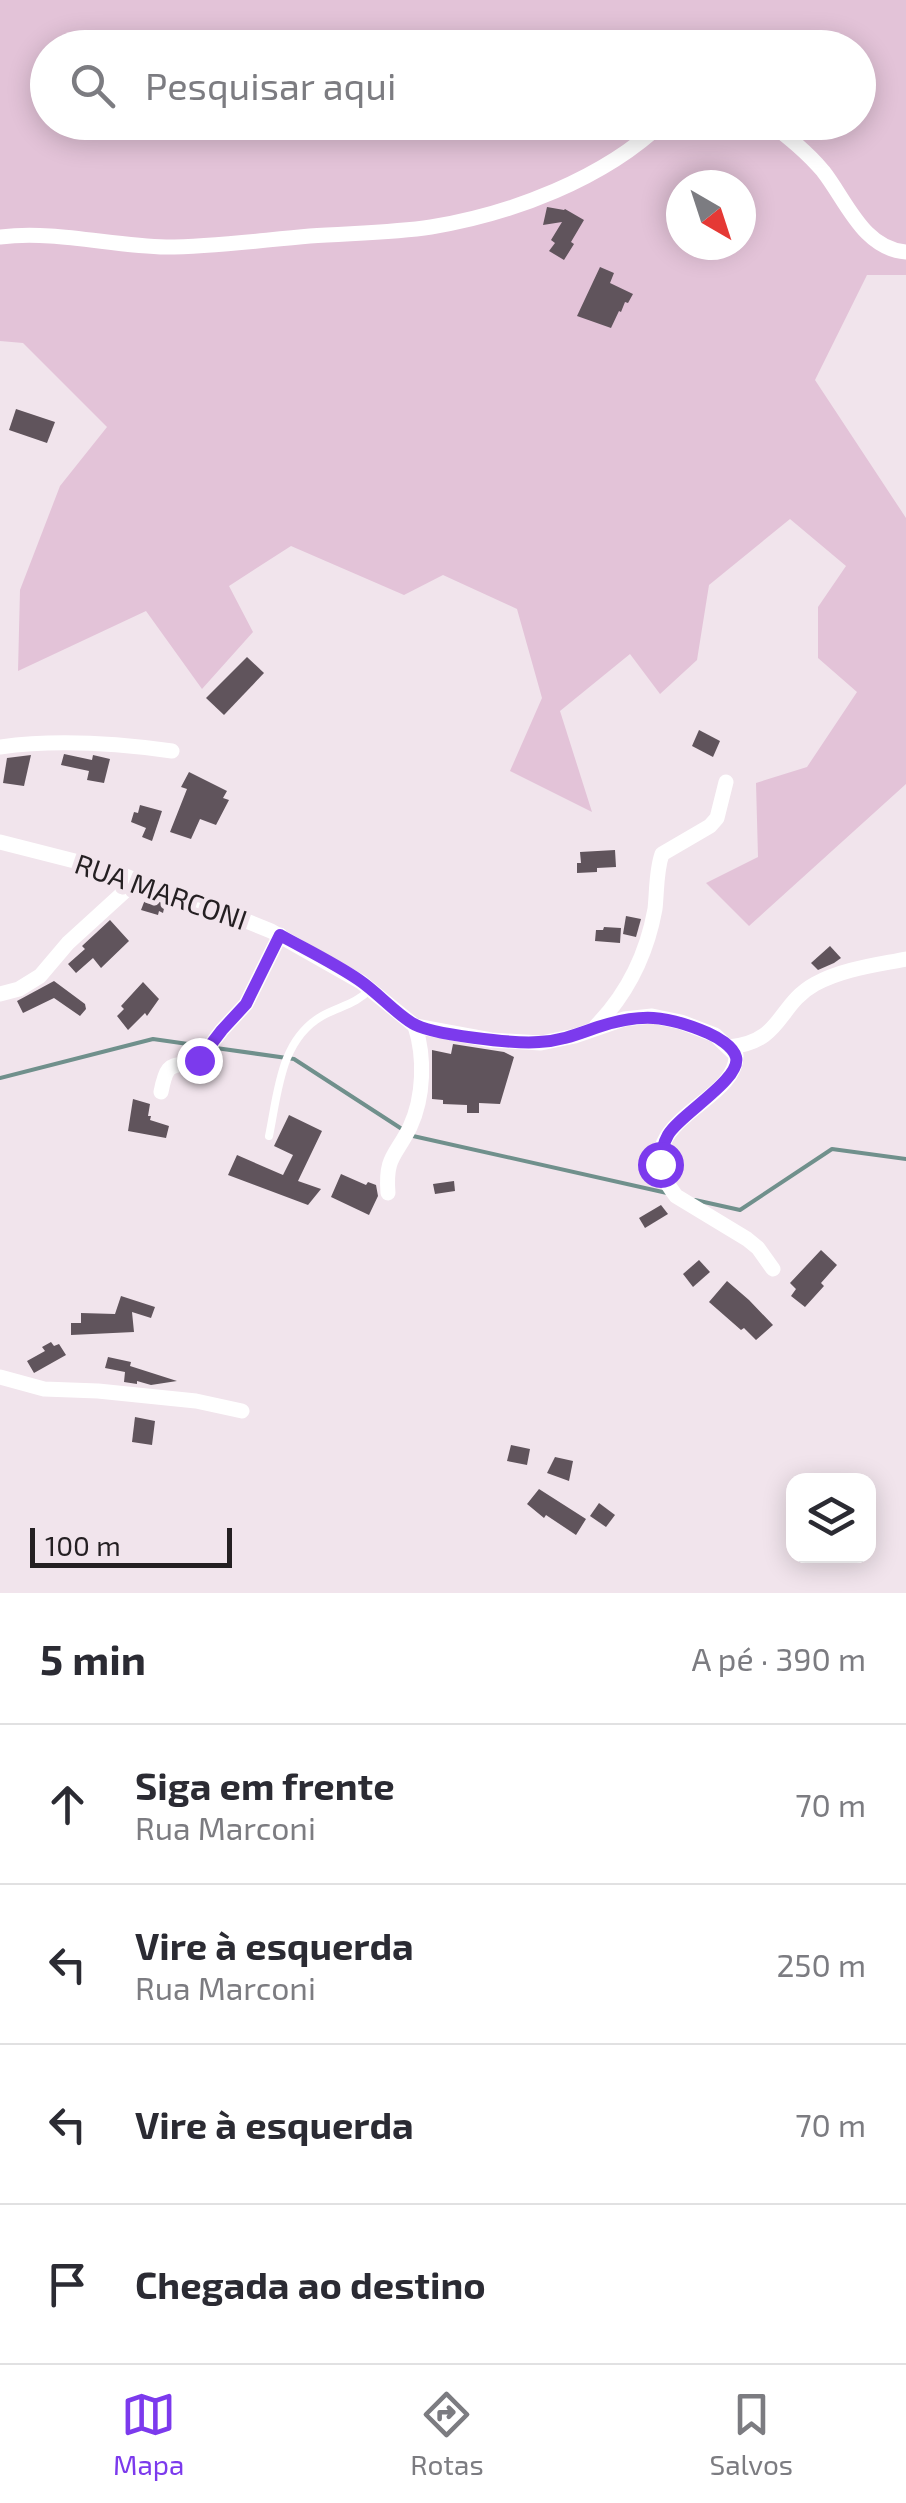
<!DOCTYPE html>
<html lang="pt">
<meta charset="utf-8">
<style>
:root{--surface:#fff;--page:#f2f2f3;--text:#2b2b33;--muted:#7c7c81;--line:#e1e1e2;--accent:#7c3aed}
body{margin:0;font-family:"Exo 2",sans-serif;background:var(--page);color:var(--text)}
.controls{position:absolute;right:30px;bottom:30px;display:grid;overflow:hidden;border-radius:20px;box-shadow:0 5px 25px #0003}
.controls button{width:90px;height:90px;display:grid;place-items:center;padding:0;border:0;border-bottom:2px solid var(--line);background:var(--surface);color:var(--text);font:50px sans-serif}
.compass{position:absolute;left:666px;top:170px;width:90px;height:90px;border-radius:50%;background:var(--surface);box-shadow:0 5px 25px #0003;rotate:141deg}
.scale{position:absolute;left:30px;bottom:25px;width:202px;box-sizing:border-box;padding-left:10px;border:5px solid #241f22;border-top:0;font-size:28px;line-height:35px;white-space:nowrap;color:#241f22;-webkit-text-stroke:8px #f1e4ec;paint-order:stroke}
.stop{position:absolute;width:30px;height:30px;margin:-22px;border:8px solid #7c3aed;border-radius:50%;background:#fff}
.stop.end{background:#7c3aed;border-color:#fff;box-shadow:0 2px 10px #0008}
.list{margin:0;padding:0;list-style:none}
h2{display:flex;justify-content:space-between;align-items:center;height:130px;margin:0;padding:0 40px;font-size:42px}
h2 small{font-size:32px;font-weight:400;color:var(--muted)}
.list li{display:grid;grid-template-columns:65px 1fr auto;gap:30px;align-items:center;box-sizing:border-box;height:160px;padding:0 40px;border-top:2px solid var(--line)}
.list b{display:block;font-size:38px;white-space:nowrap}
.list p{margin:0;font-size:32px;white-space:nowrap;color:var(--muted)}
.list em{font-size:32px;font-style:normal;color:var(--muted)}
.icon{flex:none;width:55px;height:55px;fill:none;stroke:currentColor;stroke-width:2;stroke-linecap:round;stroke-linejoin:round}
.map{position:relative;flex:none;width:906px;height:1593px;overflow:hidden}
.search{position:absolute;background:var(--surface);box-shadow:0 5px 25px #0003;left:30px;right:30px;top:30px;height:110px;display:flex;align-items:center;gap:25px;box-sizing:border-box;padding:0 35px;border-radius:55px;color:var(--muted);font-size:38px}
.sheet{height:770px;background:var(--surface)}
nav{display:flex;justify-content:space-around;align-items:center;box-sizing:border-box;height:140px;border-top:2px solid var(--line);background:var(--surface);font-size:28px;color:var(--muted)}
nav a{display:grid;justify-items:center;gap:5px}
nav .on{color:var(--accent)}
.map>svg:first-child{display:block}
.green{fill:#e3c3d8;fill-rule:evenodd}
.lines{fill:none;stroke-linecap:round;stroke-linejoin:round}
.stream{stroke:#70908c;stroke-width:4}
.building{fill:#60545c}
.lane{stroke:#fff;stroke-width:8}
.street{stroke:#fff;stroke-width:15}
.route{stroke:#7c3aed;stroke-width:12}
.labels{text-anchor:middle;stroke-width:10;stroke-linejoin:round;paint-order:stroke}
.street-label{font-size:28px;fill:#241f22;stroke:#f1e4ec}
</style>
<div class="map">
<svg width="906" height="1593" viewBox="0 0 906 1593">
<rect width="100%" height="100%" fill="#f1e4ec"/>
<!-- green -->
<path class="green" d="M0 0H906V275H867L815 380 906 518V784L749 926 706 883 758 857 756 783 807 767 857 692 818 658V607L846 566 790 519 709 585 697 660 660 694 630 654 560 711 592 812 510 771 542 698 517 609 443 575 404 595 291 546 229 586 253 632 202 689 146 611 18 671 20 590 60 486 107 427 23 343 0 341ZM48 48H858V122H48ZM681 185H741V245H681Z"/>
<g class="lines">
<!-- stream -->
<g class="stream">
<path d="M216 1048 294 1059 405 1131"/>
<path d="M0 1078 153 1039 202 1046"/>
<path d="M413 1136 667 1193"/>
<path d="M695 1200 740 1210 832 1149 906 1159"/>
</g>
</g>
<!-- building -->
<g class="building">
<path d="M547 207 564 210 565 209 584 220 571 242 574 244 564 260 549 251 555 243 551 240 562 222 543 225Z"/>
<path d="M600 267 614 273 610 283 633 294 628 303 625 302 621 312 619 311 611 328 577 316Z"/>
<path d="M16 409 55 422 47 443 9 430Z"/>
<path d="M247 657 264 673 224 715 206 698Z"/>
<path d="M699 730 720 741 713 757 692 746Z"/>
<path d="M64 754 92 760 93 755 110 759 104 783 87 780 89 771 61 765Z"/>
<path d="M31 755 24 786 3 783 7 758Z"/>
<path d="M189 772 227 791 223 798 229 800 216 825 200 819 191 839 170 832 187 789 181 787Z"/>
<path d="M140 805 162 811 152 841 142 837 146 828 131 822 134 812 138 813Z"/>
<path d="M615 850 616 867 597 868V872L577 873V863H581L580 852Z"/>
<path d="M146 897 165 904 163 913 159 911 158 915 141 910Z"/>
<path d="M626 916 641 919 636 937 623 934Z"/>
<path d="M110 920 129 941 101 968 93 958 76 973 68 964 85 949 82 946Z"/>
<path d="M604 927 621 928 620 943 595 941 596 930H603Z"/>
<path d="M830 946 841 958 834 963 818 970 811 963Z"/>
<path d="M54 981 85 1004 86 1009 80 1016 54 998 23 1013 17 1001Z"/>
<path d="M143 982 159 999 147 1016 145 1013 128 1030 117 1016 124 1009 121 1006Z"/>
<path d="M453 1044 504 1052 514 1057 500 1104 479 1103V1113H467V1105L443 1104V1100L432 1099V1050L451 1054Z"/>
<path d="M133 1099 150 1104 148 1116H151L150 1120 169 1126 166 1138 128 1131Z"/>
<path d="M289 1115 322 1131 298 1181 321 1189 308 1205 228 1175 237 1155 283 1175 293 1155 274 1146Z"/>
<path d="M341 1174 366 1185 368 1182 376 1185 378 1196 369 1215 331 1197Z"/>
<path d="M454 1181 455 1191 435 1194 433 1184Z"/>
<path d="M661 1205 668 1214 645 1228 639 1218Z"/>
<path d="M821 1250 837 1265 821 1283 824 1286 805 1307 791 1296 796 1289 790 1283Z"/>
<path d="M699 1260 710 1272 693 1287 683 1274Z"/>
<path d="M727 1281 749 1300 773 1325 756 1340 744 1328 741 1330 709 1302Z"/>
<path d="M121 1296 155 1307 151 1318 132 1312 134 1332 71 1335V1323H81V1313L115 1314Z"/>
<path d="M51 1342 54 1346 59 1344 66 1355 34 1373 27 1361 45 1351 42 1347Z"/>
<path d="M108 1357 131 1362 130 1366 177 1381 151 1385 137 1381V1384L124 1382 125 1372 105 1368Z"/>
<path d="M135 1417 155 1421 152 1445 132 1442Z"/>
<path d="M511 1445 530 1449 527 1465 507 1461Z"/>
<path d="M555 1457 573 1461 569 1481 547 1473Z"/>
<path d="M539 1489 586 1519 576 1535 546 1515 544 1518 527 1504Z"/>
<path d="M599 1503 615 1515 606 1527 590 1516Z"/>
</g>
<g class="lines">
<!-- lane -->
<path class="lane" d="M269 1136C278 1093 280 1040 322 1016 340 1006 357 1004 370 989"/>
<!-- street -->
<g class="street">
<path d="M769 122C788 137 807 152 823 171 846 200 863 249 906 252"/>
<path d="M0 237C54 230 112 246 166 247 214 247 262 240 310 236 350 233 392 233 431 227 511 214 604 179 663 122"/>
<path d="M0 747C57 739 115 743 172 751"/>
<path d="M0 842 114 871 151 887 219 910 271 931 361 982 415 1026 491 1040 541 1043 575 1036 624 1019 652 1016 681 1022 715 1035 736 1055C738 1105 618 1122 676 1196L747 1239 758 1248 773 1269"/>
<path d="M0 994 19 989 40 976 68 943 136 881"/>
<path d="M596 1026C627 994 647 953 655 909 657 891 656 871 662 854L710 826 717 818 726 782"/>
<path d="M729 1047C783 1042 777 1005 815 984 842 969 876 965 906 959"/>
<path d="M161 1092C168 1056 173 1070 199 1060L222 1030 246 1004 280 935"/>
<path d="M388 1193C385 1156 396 1156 410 1127 424 1097 425 1057 415 1026"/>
<path d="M0 1377 44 1389 98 1391 196 1401 242 1411"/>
</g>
</g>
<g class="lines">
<!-- route -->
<path class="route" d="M199 1060 222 1030 246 1004 280 935C307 950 334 963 359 980 378 993 393 1011 412 1023 430 1035 516 1044 539 1042 561 1041 578 1034 598 1027 641 1013 666 1015 708 1033 717 1037 733 1046 736 1057 742 1079 679 1115 668 1135 663 1144 661 1153 660 1164"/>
</g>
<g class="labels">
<!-- street labels -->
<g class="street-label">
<text transform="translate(161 892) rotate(19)" y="10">RUA MARCONI</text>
</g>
</g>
</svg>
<div class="controls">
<button><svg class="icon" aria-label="layers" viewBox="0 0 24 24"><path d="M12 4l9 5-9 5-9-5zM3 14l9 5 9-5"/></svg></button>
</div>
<svg class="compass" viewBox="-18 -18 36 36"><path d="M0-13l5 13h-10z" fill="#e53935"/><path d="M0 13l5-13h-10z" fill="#7c7c81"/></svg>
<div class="scale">100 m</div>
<div class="stop" style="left:660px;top:1164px"></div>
<div class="stop end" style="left:199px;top:1060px"></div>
<div class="search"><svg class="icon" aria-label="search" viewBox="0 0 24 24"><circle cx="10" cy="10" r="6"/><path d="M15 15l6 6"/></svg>Pesquisar aqui</div>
</div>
<section class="sheet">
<h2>5 min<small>A pé · 390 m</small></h2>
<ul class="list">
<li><svg class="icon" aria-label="ahead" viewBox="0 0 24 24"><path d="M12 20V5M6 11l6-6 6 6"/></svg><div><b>Siga em frente</b><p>Rua Marconi</p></div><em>70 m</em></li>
<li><svg class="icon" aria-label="left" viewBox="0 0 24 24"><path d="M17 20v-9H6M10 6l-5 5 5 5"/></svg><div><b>Vire à esquerda</b><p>Rua Marconi</p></div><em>250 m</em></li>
<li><svg class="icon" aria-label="left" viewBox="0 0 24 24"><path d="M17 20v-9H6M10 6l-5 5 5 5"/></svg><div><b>Vire à esquerda</b></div><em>70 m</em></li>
<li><svg class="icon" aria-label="arrive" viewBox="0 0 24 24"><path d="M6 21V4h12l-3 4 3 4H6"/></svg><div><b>Chegada ao destino</b></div></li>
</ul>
</section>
<nav>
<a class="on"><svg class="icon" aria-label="map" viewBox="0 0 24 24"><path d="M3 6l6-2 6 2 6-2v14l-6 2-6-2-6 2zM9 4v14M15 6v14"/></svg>Mapa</a>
<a><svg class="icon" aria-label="directions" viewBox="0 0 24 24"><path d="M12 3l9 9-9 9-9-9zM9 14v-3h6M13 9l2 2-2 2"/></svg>Rotas</a>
<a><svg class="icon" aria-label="saved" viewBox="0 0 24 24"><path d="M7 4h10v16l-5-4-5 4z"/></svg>Salvos</a>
</nav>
